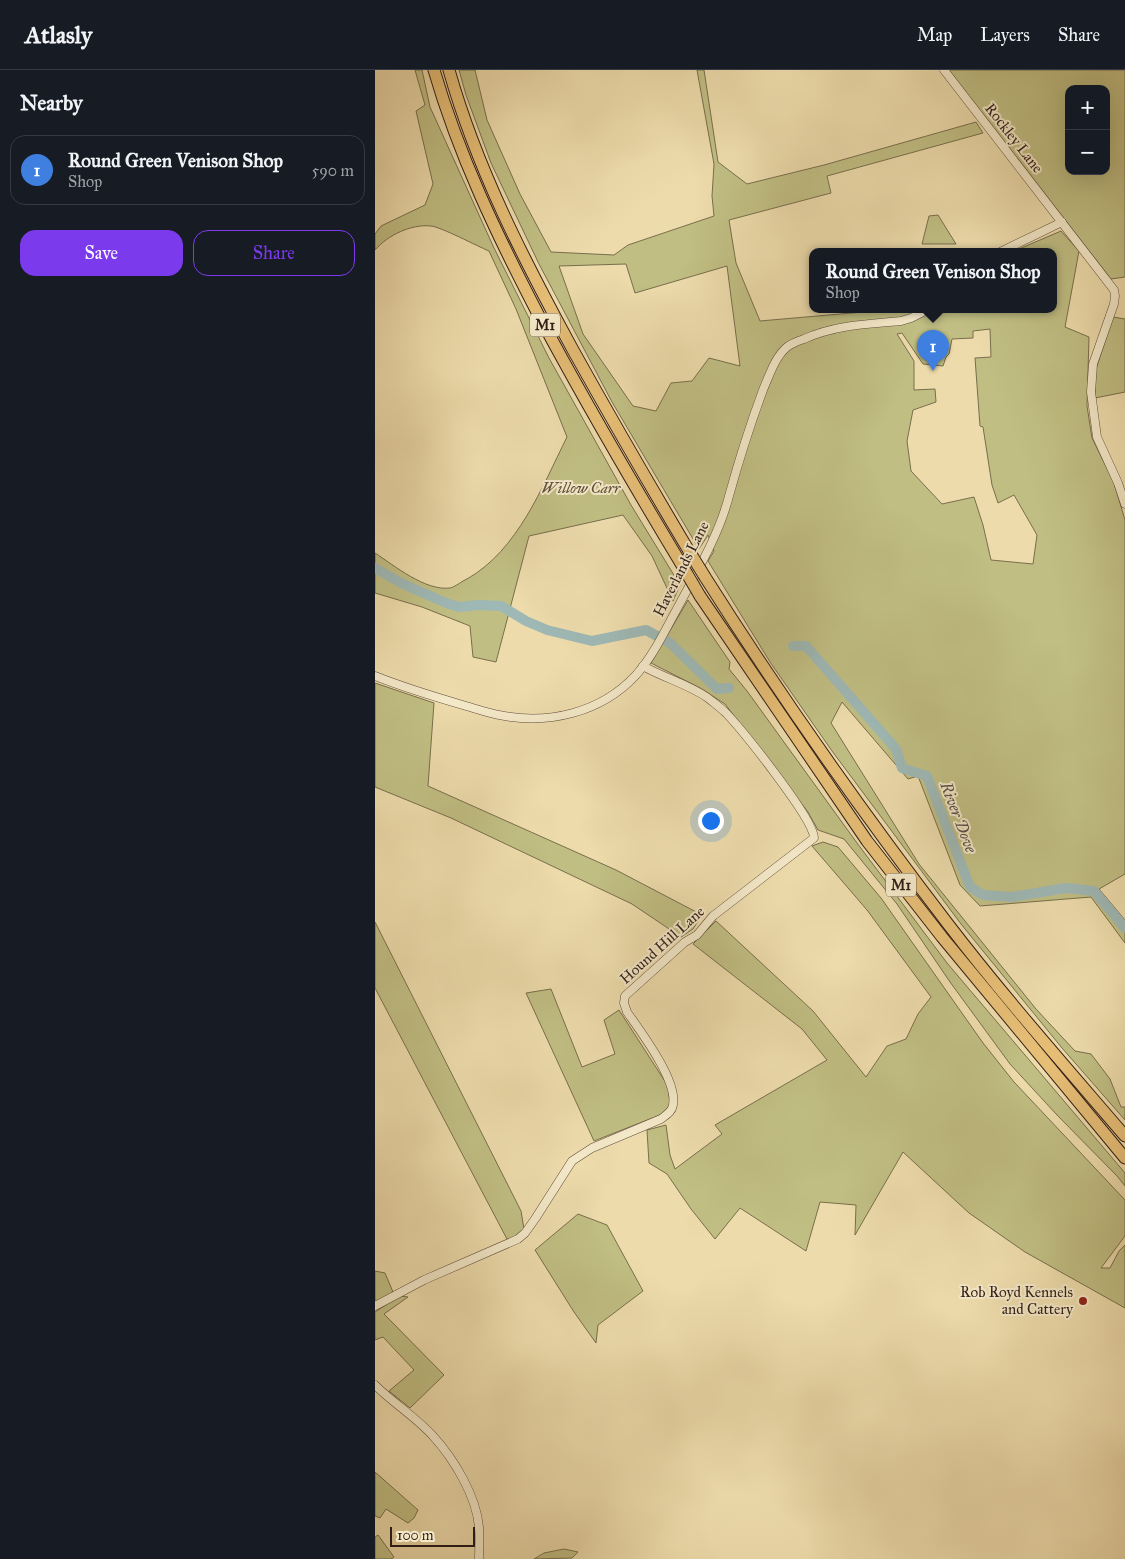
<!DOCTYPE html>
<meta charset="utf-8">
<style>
:root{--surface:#171b24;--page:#20242c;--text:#f1f3f6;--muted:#9ea1a6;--line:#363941;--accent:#7c3aed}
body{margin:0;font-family:"IM FELL Great Primer",serif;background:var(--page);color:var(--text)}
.controls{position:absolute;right:15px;top:15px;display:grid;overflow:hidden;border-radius:10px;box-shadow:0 5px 20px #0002}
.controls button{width:45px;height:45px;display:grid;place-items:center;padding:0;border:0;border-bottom:1px solid var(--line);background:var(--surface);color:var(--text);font:25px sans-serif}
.scale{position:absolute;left:15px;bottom:12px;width:85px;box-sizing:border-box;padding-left:5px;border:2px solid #321e17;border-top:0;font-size:14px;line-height:18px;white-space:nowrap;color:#321e17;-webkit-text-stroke:4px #f3e8c8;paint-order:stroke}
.you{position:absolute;left:335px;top:750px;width:18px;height:18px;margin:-12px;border:4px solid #fff;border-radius:50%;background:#1a73e8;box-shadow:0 0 0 8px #1a73e833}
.badge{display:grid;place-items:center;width:32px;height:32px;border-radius:50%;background:var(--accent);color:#fff;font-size:16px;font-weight:700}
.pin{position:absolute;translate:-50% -41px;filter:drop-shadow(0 1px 2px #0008)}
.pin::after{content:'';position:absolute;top:26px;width:18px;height:15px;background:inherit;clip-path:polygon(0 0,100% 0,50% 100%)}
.popup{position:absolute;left:434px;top:178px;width:248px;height:65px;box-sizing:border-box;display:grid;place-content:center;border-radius:10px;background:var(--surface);filter:drop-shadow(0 1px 4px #0005);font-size:16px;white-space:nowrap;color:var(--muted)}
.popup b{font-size:19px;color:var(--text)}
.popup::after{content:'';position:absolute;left:50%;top:100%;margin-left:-10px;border:10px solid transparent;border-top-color:var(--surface)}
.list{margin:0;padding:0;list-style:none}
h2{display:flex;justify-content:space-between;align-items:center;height:65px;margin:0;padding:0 20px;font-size:21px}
h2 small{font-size:16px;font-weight:400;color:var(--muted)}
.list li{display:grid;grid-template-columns:32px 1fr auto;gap:15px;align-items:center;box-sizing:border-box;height:70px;margin:0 10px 10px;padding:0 10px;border:1px solid var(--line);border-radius:15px}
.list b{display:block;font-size:19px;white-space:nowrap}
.list p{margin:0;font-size:16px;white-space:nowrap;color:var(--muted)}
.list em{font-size:16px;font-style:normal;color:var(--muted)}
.actions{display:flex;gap:10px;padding:15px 20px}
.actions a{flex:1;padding:11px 0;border:1px solid var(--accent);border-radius:15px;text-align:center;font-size:18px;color:var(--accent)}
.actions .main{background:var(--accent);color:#fff}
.map{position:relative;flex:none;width:750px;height:1489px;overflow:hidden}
header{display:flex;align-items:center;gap:30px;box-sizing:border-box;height:70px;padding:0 25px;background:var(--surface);border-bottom:1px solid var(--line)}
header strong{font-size:24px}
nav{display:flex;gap:28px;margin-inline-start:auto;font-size:18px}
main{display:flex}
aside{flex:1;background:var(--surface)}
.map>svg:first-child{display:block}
.green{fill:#c0be83;stroke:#796e4d;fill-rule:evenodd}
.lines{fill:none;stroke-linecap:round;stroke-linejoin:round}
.river{stroke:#9eb8b5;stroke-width:10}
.minor-casing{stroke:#614d3c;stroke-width:9}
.highway-casing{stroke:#321e17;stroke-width:13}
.minor{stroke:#f3e8c8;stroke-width:8}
.highway{stroke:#e6be76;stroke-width:11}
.highway-bridge-casing{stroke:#321e17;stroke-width:13;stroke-linecap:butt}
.highway-bridge{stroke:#e6be76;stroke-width:11}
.poi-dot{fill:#8f2418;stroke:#f3e8c8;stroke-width:2}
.labels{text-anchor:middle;stroke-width:4;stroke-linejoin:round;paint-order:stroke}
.shield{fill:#f3e8c8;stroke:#6c5b4c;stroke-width:1}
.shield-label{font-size:14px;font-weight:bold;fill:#321e17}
.street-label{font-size:15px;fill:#321e17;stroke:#f3e8c8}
.park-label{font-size:15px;font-style:italic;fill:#5d4e37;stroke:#f3e8c8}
.poi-label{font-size:15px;fill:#321e17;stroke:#f3e8c8;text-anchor:end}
.water-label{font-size:16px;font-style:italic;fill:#524c46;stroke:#f3e8c8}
</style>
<header>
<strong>Atlasly</strong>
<nav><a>Map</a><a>Layers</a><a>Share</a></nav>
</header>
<main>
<aside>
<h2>Nearby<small></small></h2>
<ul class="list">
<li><span class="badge" style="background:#3f7fe0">1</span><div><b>Round Green Venison Shop</b><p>Shop</p></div><em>590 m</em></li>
</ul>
<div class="actions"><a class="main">Save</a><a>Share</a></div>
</aside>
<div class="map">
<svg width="750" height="1489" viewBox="0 0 750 1489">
<rect width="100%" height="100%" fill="#eddbab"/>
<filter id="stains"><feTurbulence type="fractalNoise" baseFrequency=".004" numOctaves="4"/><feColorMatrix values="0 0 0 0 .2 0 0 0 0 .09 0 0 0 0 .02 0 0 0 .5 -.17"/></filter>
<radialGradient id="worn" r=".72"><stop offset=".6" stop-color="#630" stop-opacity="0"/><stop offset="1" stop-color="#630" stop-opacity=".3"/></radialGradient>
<!-- green -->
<g class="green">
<path d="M40 0H47L55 37 119 178 174 288 256 435 305 515 298 531 277 486 248 445 154 466 121 592 98 587 95 556 47 537 0 523V483C20 496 50 521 75 518 80 517 87 511 92 509 143 480 167 417 192 367L141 239 114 181C102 176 66 157 56 156 36 154 13 165 0 180V164L6 156 50 135 58 114 41 41 50 35Z"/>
<path d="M84 0H100L112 50 145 124 176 182 239 185 253 175 339 146 337 126 339 94 322 0H329L343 92 372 114 449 95 601 52 608 63 452 106 456 123 354 150 361 193 385 251 511 240H678V182H637L686 161 704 181 690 257 714 267 712 336 717 368 739 413 750 450V804L724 819 750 850V873L716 827 605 836 585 815 543 706 533 709 467 632 456 653 544 794 661 939 700 981 716 984 735 1009 746 1037H750V1050L687 978 586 854 457 681 395 592 333 491 339 481 333 465 324 479 237 332 164 194 116 93 91 25ZM251 194 260 223 352 196 365 296 334 288 317 311 296 313 281 341 258 336 208 264 184 196ZM615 259 616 287 600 288 605 356 608 357 617 415 623 433 639 425 662 465 658 494 616 490 608 455 599 427 567 434 536 401 532 371 538 340 561 332 560 319 539 320V291L522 264 527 263 548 294 568 296 571 287 574 284 577 269 598 268V261Z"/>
<path d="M574 0H750V207L736 209ZM694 19H731V101H694Z"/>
<path d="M563 145 581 174H547L554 146Z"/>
<path d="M738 247 750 249V322L720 328V302Z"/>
<path d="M313 530 355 592 354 599 372 621 482 773 572 893 750 1103V1116L742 1106 682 1045 635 994 575 912 522 834 469 769 443 760 433 742 350 634 325 618 276 593Z"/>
<path d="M0 613 59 633 53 716 241 800 327 845 318 859 306 867 257 834 76 748 0 717Z"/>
<path d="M448 772 463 777 506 828 608 973 639 1012 750 1130V1166L726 1198H735L744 1181 750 1175V1238L650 1182 594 1143 528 1082 480 1165 481 1135 445 1132 431 1181 365 1138 340 1169 316 1139 292 1104 274 1093 272 1060 291 1055 295 1085 300 1099 347 1064 340 1055 452 990 427 959 318 874 341 851 438 941 491 1007 512 976 531 969 543 944 556 927 492 840 437 776Z"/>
<path d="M0 852 146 1141 149 1159 141 1168 133 1171 0 918Z"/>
<path d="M176 919 207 997 240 984 229 950 244 940 293 1016 295 1034 290 1043 219 1071 151 923Z"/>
<path d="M203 1144 232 1155 268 1221 223 1255 221 1273 199 1242 160 1180Z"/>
<path d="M0 1201 10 1203 18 1222 0 1233Z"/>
<path d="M25 1226 33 1227 9 1244 69 1305 35 1338 14 1321 39 1300 8 1267 0 1270V1242Z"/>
<path d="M0 1402 43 1440 39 1448 33 1453 11 1439 5 1448 0 1446Z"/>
<path d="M3 1465 19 1487 16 1489H0V1467Z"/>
<path d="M189 1479 203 1482 197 1488 159 1489 169 1483Z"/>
</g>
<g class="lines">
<!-- river -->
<g class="river">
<path d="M0 498 26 513 71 533 84 537 103 535 126 536 151 551 172 560 217 571 271 560 295 573 342 619 354 618"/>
<path d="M418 576H431L521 679 527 698 552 706 595 817 608 825 637 827 691 818 719 821 750 858"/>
</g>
<!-- minor casing -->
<g class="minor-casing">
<g id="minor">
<path d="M569 0 739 220 740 226 739 234 718 294 716 322 722 367 743 413 750 434"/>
<path d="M625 182 687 152"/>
<path d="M0 606C30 618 60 627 91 636 102 639 113 643 124 645 173 655 226 643 261 605 279 585 290 560 303 537 322 501 344 465 354 426 364 390 375 355 388 320 394 306 400 287 412 277 417 273 423 271 429 269 460 255 493 254 526 251L536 248 552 240"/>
<path d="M0 1236 49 1210 143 1169 150 1163 160 1149 197 1091 217 1078 286 1049C291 1045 297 1042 298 1035 303 1011 266 962 252 942L249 933 250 926 310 872 322 865 338 846 439 768C439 749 367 660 351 643 346 638 339 633 333 628 313 614 289 608 268 596"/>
<path d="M0 1315C18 1333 41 1347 58 1366 79 1389 102 1427 104 1458 105 1468 104 1479 104 1489"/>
</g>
</g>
<!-- highway casing -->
<g class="highway-casing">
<g id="highway">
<path d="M59 0C84 86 122 165 163 244 209 330 258 414 308 497"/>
<path d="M74 0C102 99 149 190 198 280 236 348 274 414 314 481"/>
<path d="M330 507C406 627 487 742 573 854 629 927 690 996 750 1066"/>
<path d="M325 526 492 771 567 867 750 1088"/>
</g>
</g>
<!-- minor -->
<use href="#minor" class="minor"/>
<!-- highway -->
<use href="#highway" class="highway"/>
<!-- highway-bridge casing -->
<g class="highway-bridge-casing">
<g id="highway-bridge">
<path d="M314 481 330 507"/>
<path d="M308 497 325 526"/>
</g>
</g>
<!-- highway-bridge -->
<use href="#highway-bridge" class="highway-bridge"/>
</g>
<!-- markers -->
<circle class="poi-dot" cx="708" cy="1231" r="5"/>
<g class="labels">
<!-- shield labels -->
<g class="shield">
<rect x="155" y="243.5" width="30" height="23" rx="4"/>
<rect x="511" y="803.5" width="30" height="23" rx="4"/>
</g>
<g class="shield-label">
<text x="170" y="260">M1</text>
<text x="526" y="820">M1</text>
</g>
<!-- street labels -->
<g class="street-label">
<text transform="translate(639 68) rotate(52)" y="5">Rockley Lane</text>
<text transform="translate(306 499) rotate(-63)" y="5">Haverlands Lane</text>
<text transform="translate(287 875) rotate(-42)" y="5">Hound Hill Lane</text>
</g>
<!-- park labels -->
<g class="park-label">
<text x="206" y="423">Willow Carr</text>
</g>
<!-- poi labels -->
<g class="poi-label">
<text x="698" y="1227">Rob Royd Kennels<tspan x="698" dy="17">and Cattery</tspan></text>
</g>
<!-- water labels -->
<g class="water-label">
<text transform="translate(584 747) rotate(69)" y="6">River Dove</text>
</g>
</g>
<rect width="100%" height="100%" filter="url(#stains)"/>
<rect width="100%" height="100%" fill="url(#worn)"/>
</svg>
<div class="controls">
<button>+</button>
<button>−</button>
</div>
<div class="scale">100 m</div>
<div class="you"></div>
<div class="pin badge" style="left:558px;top:301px;background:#3f7fe0">1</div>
<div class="popup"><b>Round Green Venison Shop</b>Shop</div>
</div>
</main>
